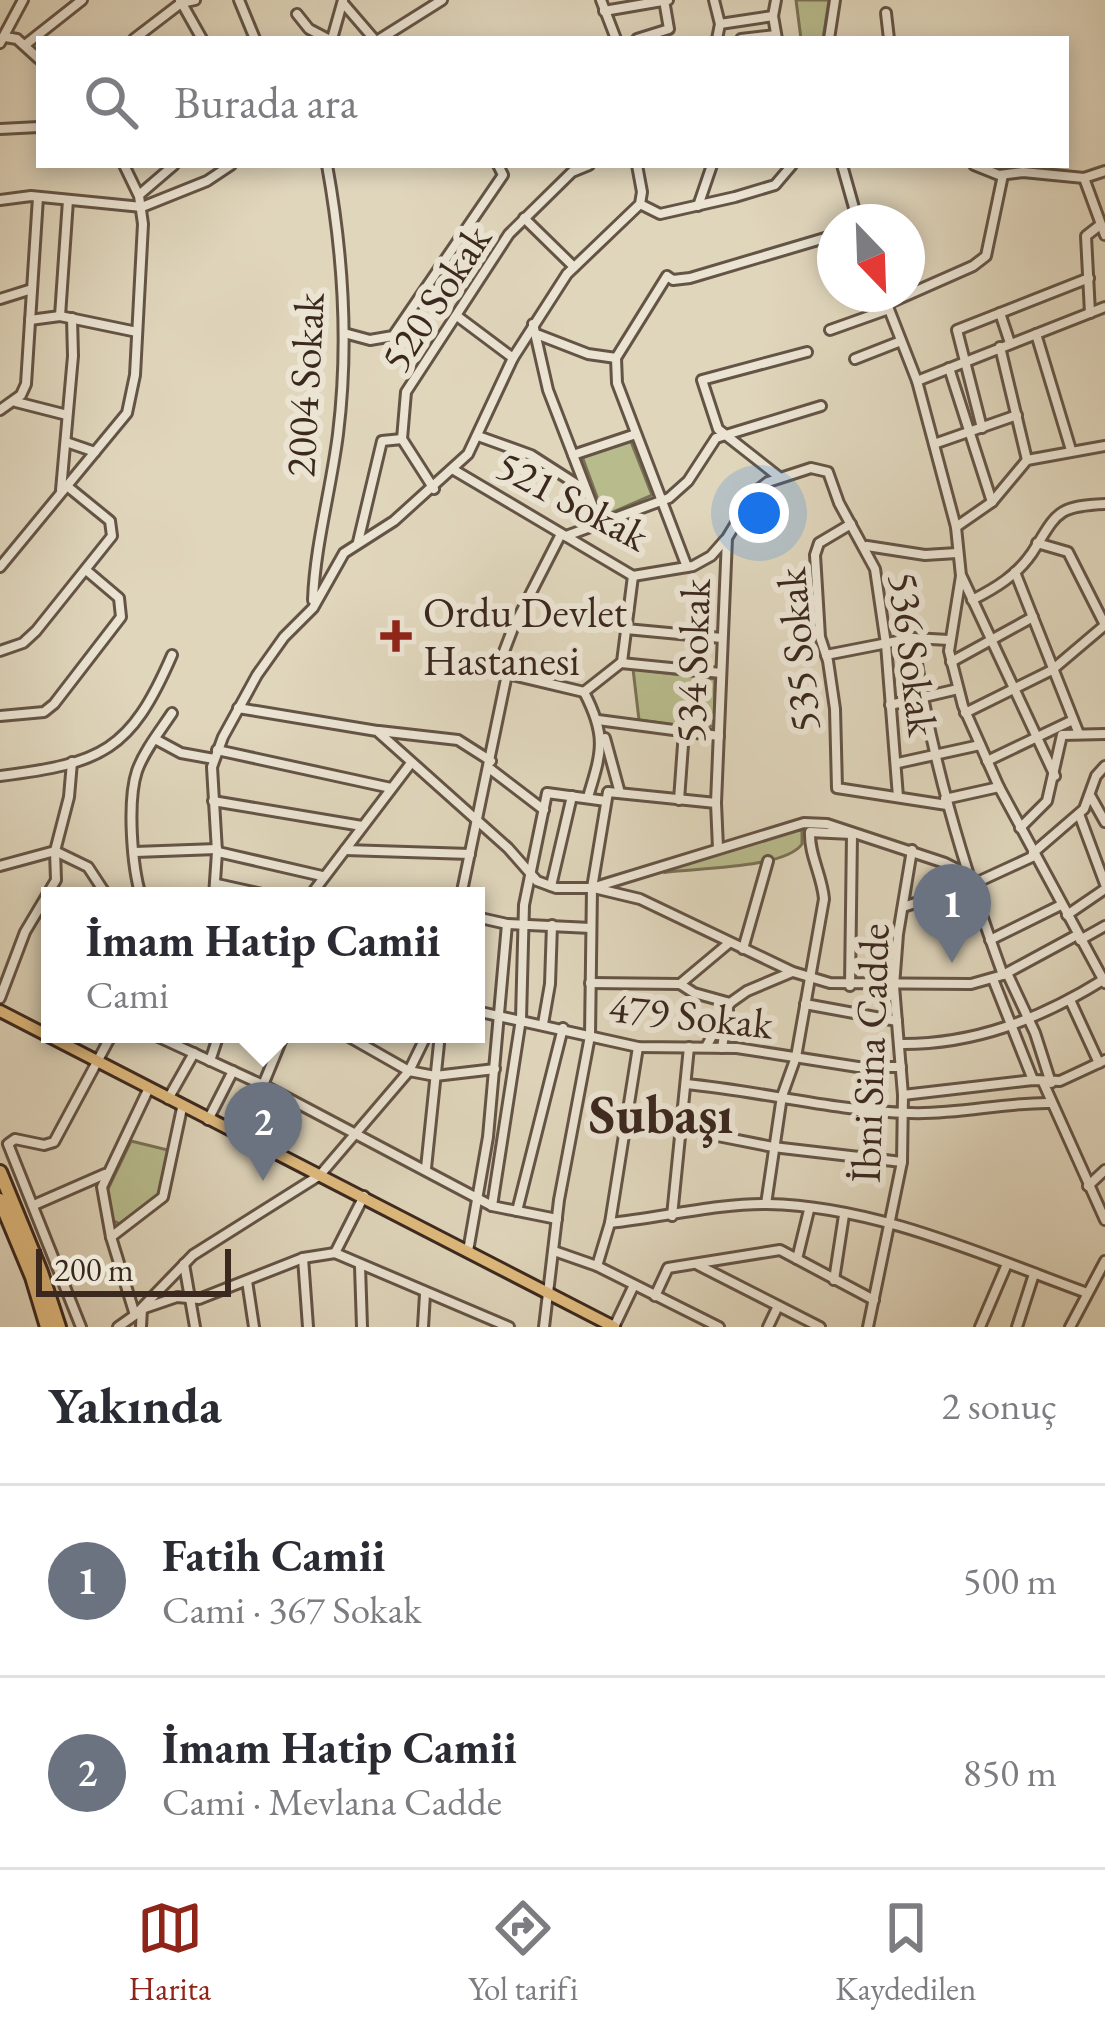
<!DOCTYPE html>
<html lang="tr">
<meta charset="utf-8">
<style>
:root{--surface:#fff;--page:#f2f2f3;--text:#2b2b33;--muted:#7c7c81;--line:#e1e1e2;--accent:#8f2418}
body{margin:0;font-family:"EB Garamond",serif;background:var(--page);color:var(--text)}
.compass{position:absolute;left:817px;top:204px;width:108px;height:108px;border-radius:50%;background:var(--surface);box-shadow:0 6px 18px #0003;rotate:157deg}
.scale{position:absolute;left:36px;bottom:30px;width:195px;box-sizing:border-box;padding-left:12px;border:6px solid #3b281f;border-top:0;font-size:33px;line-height:42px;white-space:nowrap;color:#3b281f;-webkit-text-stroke:9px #ebe4d3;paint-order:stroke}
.you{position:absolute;left:759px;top:513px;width:42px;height:42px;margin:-30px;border:9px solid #fff;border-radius:50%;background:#1a73e8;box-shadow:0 0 0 18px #1a73e833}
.badge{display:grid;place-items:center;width:78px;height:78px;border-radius:50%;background:var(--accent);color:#fff;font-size:39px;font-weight:700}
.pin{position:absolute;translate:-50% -99px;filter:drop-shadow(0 3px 6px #0008)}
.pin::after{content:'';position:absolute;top:63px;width:42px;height:36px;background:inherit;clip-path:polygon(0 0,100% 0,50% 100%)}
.popup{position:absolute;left:41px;top:887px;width:444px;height:156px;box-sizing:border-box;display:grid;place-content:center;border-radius:0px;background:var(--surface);filter:drop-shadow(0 3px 9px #0005);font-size:39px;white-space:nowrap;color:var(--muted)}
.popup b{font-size:45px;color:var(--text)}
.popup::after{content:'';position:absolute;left:50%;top:100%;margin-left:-24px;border:24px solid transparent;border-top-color:var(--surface)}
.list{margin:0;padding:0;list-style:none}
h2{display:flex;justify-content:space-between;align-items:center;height:156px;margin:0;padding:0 48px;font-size:51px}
h2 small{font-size:39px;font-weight:400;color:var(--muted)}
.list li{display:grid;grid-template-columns:78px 1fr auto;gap:36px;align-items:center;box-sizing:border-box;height:192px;padding:0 48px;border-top:3px solid var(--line)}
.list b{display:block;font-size:45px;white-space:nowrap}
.list p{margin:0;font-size:39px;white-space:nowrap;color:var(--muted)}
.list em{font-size:39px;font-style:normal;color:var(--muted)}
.icon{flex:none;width:66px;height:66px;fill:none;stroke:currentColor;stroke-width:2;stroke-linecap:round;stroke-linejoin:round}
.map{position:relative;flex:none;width:1105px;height:1327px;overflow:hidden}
.search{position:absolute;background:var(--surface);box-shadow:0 6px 18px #0003;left:36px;right:36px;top:36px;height:132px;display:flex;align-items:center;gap:30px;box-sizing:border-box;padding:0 42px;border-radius:0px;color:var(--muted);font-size:45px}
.sheet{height:540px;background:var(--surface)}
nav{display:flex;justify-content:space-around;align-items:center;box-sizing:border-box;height:168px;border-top:3px solid var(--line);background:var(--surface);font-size:33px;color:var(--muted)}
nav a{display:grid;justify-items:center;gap:6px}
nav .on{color:var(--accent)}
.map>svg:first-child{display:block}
.green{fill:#b8bc8d;stroke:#7a7256;stroke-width:3}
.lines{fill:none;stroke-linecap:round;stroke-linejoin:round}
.minor-casing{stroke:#645446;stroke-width:14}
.major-casing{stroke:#3b281f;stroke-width:16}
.highway-casing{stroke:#3b281f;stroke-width:18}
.minor{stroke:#ebe4d3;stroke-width:8}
.major{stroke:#e0bb7e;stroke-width:10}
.highway{stroke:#e0bb7e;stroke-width:12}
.poi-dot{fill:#8f2418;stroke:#ebe4d3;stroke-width:4.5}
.labels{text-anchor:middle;stroke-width:12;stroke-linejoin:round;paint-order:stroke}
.street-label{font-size:42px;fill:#3b281f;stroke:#ebe4d3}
.poi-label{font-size:42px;fill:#3b281f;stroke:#ebe4d3;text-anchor:start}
.district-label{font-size:54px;font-weight:bold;fill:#3b281f;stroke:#ebe4d3}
</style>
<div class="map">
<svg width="1105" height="1327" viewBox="0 0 1105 1327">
<rect width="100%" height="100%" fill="#e0d6bc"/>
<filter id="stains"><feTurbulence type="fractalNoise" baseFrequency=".00167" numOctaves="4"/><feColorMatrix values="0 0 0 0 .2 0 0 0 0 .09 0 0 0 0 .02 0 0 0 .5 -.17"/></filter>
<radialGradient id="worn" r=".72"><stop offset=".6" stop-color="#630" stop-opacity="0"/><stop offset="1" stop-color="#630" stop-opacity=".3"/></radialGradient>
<!-- green -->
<g class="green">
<path d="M796 0H829L823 39H801Z"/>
<path d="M630 439 652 495 604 516 583 459 585 454Z"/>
<path d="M633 669 715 679 714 726 695 728 639 720Z"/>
<path d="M802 830V844C786 868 698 868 668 872L677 865 785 831Z"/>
<path d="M131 1141 168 1150 159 1198 120 1224 112 1220 106 1193Z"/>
</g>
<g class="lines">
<!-- minor casing -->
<g class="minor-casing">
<g id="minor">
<path d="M180 0 202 39"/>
<path d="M239 0 255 39"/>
<path d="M601 0 616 39"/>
<path d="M714 0 720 24 717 39"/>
<path d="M776 0 773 16 777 39"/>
<path d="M343 3 374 39"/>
<path d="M604 11 668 0"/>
<path d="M886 13 889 39"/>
<path d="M297 14 309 29 328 39"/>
<path d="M720 24 773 16"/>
<path d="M5 37 17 39 39 59"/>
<path d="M134 39 181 3 195 0"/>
<path d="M332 39 343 0"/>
<path d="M380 39 442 0"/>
<path d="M637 39 669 29 664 0"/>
<path d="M741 39 776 35"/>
<path d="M829 39 835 0"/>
<path d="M0 43 23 0"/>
<path d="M25 45 82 0"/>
<path d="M0 129 39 127"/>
<path d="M842 165 858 222"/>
<path d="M974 165 999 175 1023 172 1084 178 1105 171"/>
<path d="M1084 178 1105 235"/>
<path d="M139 195 174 165"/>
<path d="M0 200 31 196 142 207 207 181 231 165"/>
<path d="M640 204 660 214 735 197 775 185 792 165"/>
<path d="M698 206 712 165"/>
<path d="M524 218 574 267"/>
<path d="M883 294 917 381 956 527 961 576 949 651 963 706 999 787 1105 983"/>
<path d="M0 299 32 289"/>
<path d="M887 304 973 266 986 256 1003 175"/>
<path d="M1000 313 1010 343"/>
<path d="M1090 313 1086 236 1100 225"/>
<path d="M60 316 68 200"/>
<path d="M457 316 513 358"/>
<path d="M30 320 60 316 137 332"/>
<path d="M533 324 548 390 600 525"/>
<path d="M830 330 889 309"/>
<path d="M344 333 370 340 393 336 503 175 498 165"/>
<path d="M1036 334 1071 450"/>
<path d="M539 335 588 354 616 358"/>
<path d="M1000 347 1027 460"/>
<path d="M855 359 901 341"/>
<path d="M949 368 992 502"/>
<path d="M917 381 1105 307"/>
<path d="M16 402 67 415"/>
<path d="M0 410 21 395 26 384 38 197"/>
<path d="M982 428 957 330 1089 278"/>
<path d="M478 436 531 455 584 489"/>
<path d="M66 442 95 452"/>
<path d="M934 444 1017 415"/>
<path d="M573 455 636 434"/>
<path d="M454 470 633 576 693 566 711 556 725 540"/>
<path d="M779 477 718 429 702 380 807 352"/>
<path d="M434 489 402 439 406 392 509 234 572 172 589 165"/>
<path d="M61 490 73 356 72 318"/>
<path d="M851 524 819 543 815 555 820 637 828 661 835 709 837 788 947 805"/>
<path d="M956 527 992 502 1027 460 1105 446"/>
<path d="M566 536 669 498 688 481 716 438 821 406"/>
<path d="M358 542 382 441 402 439"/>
<path d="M867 546 925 555 957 553"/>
<path d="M0 567 127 413 135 375 143 224 139 196 124 165"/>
<path d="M687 567 617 383 616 358 667 276 673 280 690 278 835 235"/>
<path d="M1015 572 1079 734"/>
<path d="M962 577 1055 776"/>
<path d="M313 600C315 545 331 490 338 434 349 345 343 253 327 165"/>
<path d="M972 600C996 588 1017 575 1032 553 1057 514 1055 506 1105 504"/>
<path d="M626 629 722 638"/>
<path d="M913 638C930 755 963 865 1003 975"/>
<path d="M0 651 23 643 36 631 112 536 110 521 67 486"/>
<path d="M826 655 913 638 949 640"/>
<path d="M951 662 1033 617"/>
<path d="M621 663 721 673"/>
<path d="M497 670 513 628 561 534"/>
<path d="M504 673 584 692"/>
<path d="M584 692 622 662 633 576"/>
<path d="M584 692C607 736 602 751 588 797"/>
<path d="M890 705 958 689"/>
<path d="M238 708 377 731 508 848 537 881 556 888H594L640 899 793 972 830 983 971 984 1003 975 1077 935"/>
<path d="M965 713 1052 670 1105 625 1068 552 1037 543"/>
<path d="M0 716 44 712 54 704 121 617 119 598 86 570"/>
<path d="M598 720 719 736"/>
<path d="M379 731 458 740 491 761"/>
<path d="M605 738 620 793"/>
<path d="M155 739 181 753 214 759"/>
<path d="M217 750 391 788"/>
<path d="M987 761 1073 720"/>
<path d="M898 763 980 745"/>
<path d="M489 768 544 810"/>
<path d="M0 776C102 763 130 752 172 655"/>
<path d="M1091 797 1105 822"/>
<path d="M945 799 999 787"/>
<path d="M679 800 684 731"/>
<path d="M213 801 362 826"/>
<path d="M1079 814 1105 884"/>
<path d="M1020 828 1047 801 1062 735 1105 734"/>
<path d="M718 848 716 803 727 538 755 492 768 482 811 468 828 472 839 503 875 569 886 644 898 797"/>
<path d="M345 850 470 854"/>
<path d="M135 852 217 849"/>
<path d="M218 852 322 876"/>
<path d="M1033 853 1084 809 1096 776 1105 766"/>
<path d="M0 866 55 851 88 867 107 896"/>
<path d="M217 884 271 896"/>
<path d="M551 886 572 796"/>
<path d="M595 887 804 823 827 824 945 863 957 869 971 885"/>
<path d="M141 896C132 867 127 801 137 771 144 751 160 731 172 713"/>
<path d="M214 896 217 852 212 767 223 737 257 675 284 637 313 608 344 553 394 521 468 454 513 358 567 274 640 204 642 192 637 165"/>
<path d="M310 896 411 763"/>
<path d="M461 896 507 674"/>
<path d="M903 907 971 885 1034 856"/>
<path d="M1067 915 1105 889"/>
<path d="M476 917 507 924 591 928"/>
<path d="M990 940 1061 905"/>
<path d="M1080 940 1105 926"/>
<path d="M743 949 768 861"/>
<path d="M1007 973 1035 1033 1051 1083"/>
<path d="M993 979 1033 1080"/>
<path d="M590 983 680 984 694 993 730 1003 747 991 792 972"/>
<path d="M680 984 729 943"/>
<path d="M850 986 852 834"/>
<path d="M0 998 25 932 56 880 55 851 69 797 72 762"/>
<path d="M1070 1000 1099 1063"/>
<path d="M805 1004 897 1021"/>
<path d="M476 1011 638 1047 737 1048 858 1067H901"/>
<path d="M543 1024 550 984 552 925"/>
<path d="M152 1034 263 1085 492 1206 557 1219"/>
<path d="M344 1034 409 1071 435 1076 495 1069"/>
<path d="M899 1044C974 1045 1040 1019 1103 980"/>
<path d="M706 1047 730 1003"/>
<path d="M722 1048 728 1010"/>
<path d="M210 1061 219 1034"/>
<path d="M1043 1082 1105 1220"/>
<path d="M686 1084C761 1091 834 1111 910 1113 958 1115 1004 1102 1051 1103"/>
<path d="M263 1085 284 1034"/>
<path d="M903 1095 1033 1080 1060 1081 1105 1060"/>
<path d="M168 1099 194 1053"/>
<path d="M208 1120 233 1071"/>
<path d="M682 1129 773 1147 902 1162"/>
<path d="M426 1168 440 1034"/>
<path d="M1088 1186 1105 1170"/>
<path d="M766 1204 782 1096 796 1057 824 899C822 875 809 855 810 832L852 834"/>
<path d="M34 1205 105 1174"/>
<path d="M492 1206 521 1019 524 905 547 793 606 801"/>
<path d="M517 1211 563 1028"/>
<path d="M672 1216 689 1047"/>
<path d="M610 1223C659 1218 720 1203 767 1204 877 1206 985 1256 1087 1293"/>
<path d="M111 1237 163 1197 182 1108"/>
<path d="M468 1251 488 1137 507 924"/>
<path d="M554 1251 597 1266 719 1327"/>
<path d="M335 1253 364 1196"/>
<path d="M303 1258 308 1327"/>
<path d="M797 1259 809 1210"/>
<path d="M184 1264 195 1327"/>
<path d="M698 1265 820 1327"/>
<path d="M360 1266 362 1327"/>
<path d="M597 1266 610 1223 638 1047"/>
<path d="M834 1280 844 1215"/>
<path d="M247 1281 254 1327"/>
<path d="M655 1296 668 1268 780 1250 874 1300"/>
<path d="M135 1315 111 1237 102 1187 148 1090"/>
<path d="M81 1327 8 1144 15 1139 44 1145 54 1142 112 1034"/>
<path d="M118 1327 135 1315 193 1255 320 1175 409 1071 427 1034"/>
<path d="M141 1327 142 1309 177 1297 199 1299 303 1258 335 1253 509 1327"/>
<path d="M423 1327 425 1294"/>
<path d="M544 1327 559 1200 590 1036 592 888 608 792 716 803"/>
<path d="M614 1327 634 1285"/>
<path d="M768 1327 778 1306"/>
<path d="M868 1327 902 1162 903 1095 894 986 898 934 912 850"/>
<path d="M980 1327 1007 1264"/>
<path d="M1017 1327 1034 1274"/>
<path d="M1070 1327 1105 1261"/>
</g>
</g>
<!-- major casing -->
<g class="major-casing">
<path id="major" d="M0 1011 614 1327"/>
</g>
<!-- highway casing -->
<g class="highway-casing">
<g id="highway">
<path d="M0 1172 41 1272 59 1327"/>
<path d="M0 1200 32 1277 47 1327"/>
</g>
</g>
<!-- minor -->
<use href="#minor" class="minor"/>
<!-- major -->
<use href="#major" class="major"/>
<!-- highway -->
<use href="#highway" class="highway"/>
</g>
<!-- markers -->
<path class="poi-dot" d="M390 618h12v12h12v12h-12v12h-12v-12h-12v-12h12z"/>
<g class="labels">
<!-- street labels -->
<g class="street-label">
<text transform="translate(435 298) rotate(-57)" y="15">520 Sokak</text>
<text transform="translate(304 385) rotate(-87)" y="15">2004 Sokak</text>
<text transform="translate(573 500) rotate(28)" y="15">521 Sokak</text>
<text transform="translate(797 650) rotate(-95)" y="15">535 Sokak</text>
<text transform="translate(914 654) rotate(83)" y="15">536 Sokak</text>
<text transform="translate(692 661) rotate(-88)" y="15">534 Sokak</text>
<text transform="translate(691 1015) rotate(6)" y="15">479 Sokak</text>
<text transform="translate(869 1053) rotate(-88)" y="15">İbni Sina Cadde</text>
</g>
<!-- poi labels -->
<g class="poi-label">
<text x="423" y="627">Ordu Devlet<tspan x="423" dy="48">Hastanesi</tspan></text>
</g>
<!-- district labels -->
<g class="district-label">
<text x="661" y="1133">Subaşı</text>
</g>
</g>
<rect width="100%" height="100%" filter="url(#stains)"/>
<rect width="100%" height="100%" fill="url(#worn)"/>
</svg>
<svg class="compass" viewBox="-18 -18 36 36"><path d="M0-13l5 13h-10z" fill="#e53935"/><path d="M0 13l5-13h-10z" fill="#7c7c81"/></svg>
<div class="scale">200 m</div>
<div class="you"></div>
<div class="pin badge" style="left:952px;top:963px;background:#6b7280">1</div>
<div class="pin badge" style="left:263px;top:1181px;background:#6b7280">2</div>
<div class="popup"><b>İmam Hatip Camii</b>Cami</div>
<div class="search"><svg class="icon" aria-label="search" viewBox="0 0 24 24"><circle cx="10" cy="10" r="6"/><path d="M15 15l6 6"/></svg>Burada ara</div>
</div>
<section class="sheet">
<h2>Yakında<small>2 sonuç</small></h2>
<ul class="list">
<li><span class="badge" style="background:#6b7280">1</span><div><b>Fatih Camii</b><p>Cami · 367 Sokak</p></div><em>500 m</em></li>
<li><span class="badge" style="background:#6b7280">2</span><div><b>İmam Hatip Camii</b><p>Cami · Mevlana Cadde</p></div><em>850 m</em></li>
</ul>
</section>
<nav>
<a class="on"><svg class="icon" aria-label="map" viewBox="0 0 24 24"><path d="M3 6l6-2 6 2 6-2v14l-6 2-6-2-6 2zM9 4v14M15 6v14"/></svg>Harita</a>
<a><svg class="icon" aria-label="directions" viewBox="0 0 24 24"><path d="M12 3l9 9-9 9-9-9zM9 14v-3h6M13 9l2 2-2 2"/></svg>Yol tarifi</a>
<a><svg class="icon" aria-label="saved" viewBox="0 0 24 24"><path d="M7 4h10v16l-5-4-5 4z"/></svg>Kaydedilen</a>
</nav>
